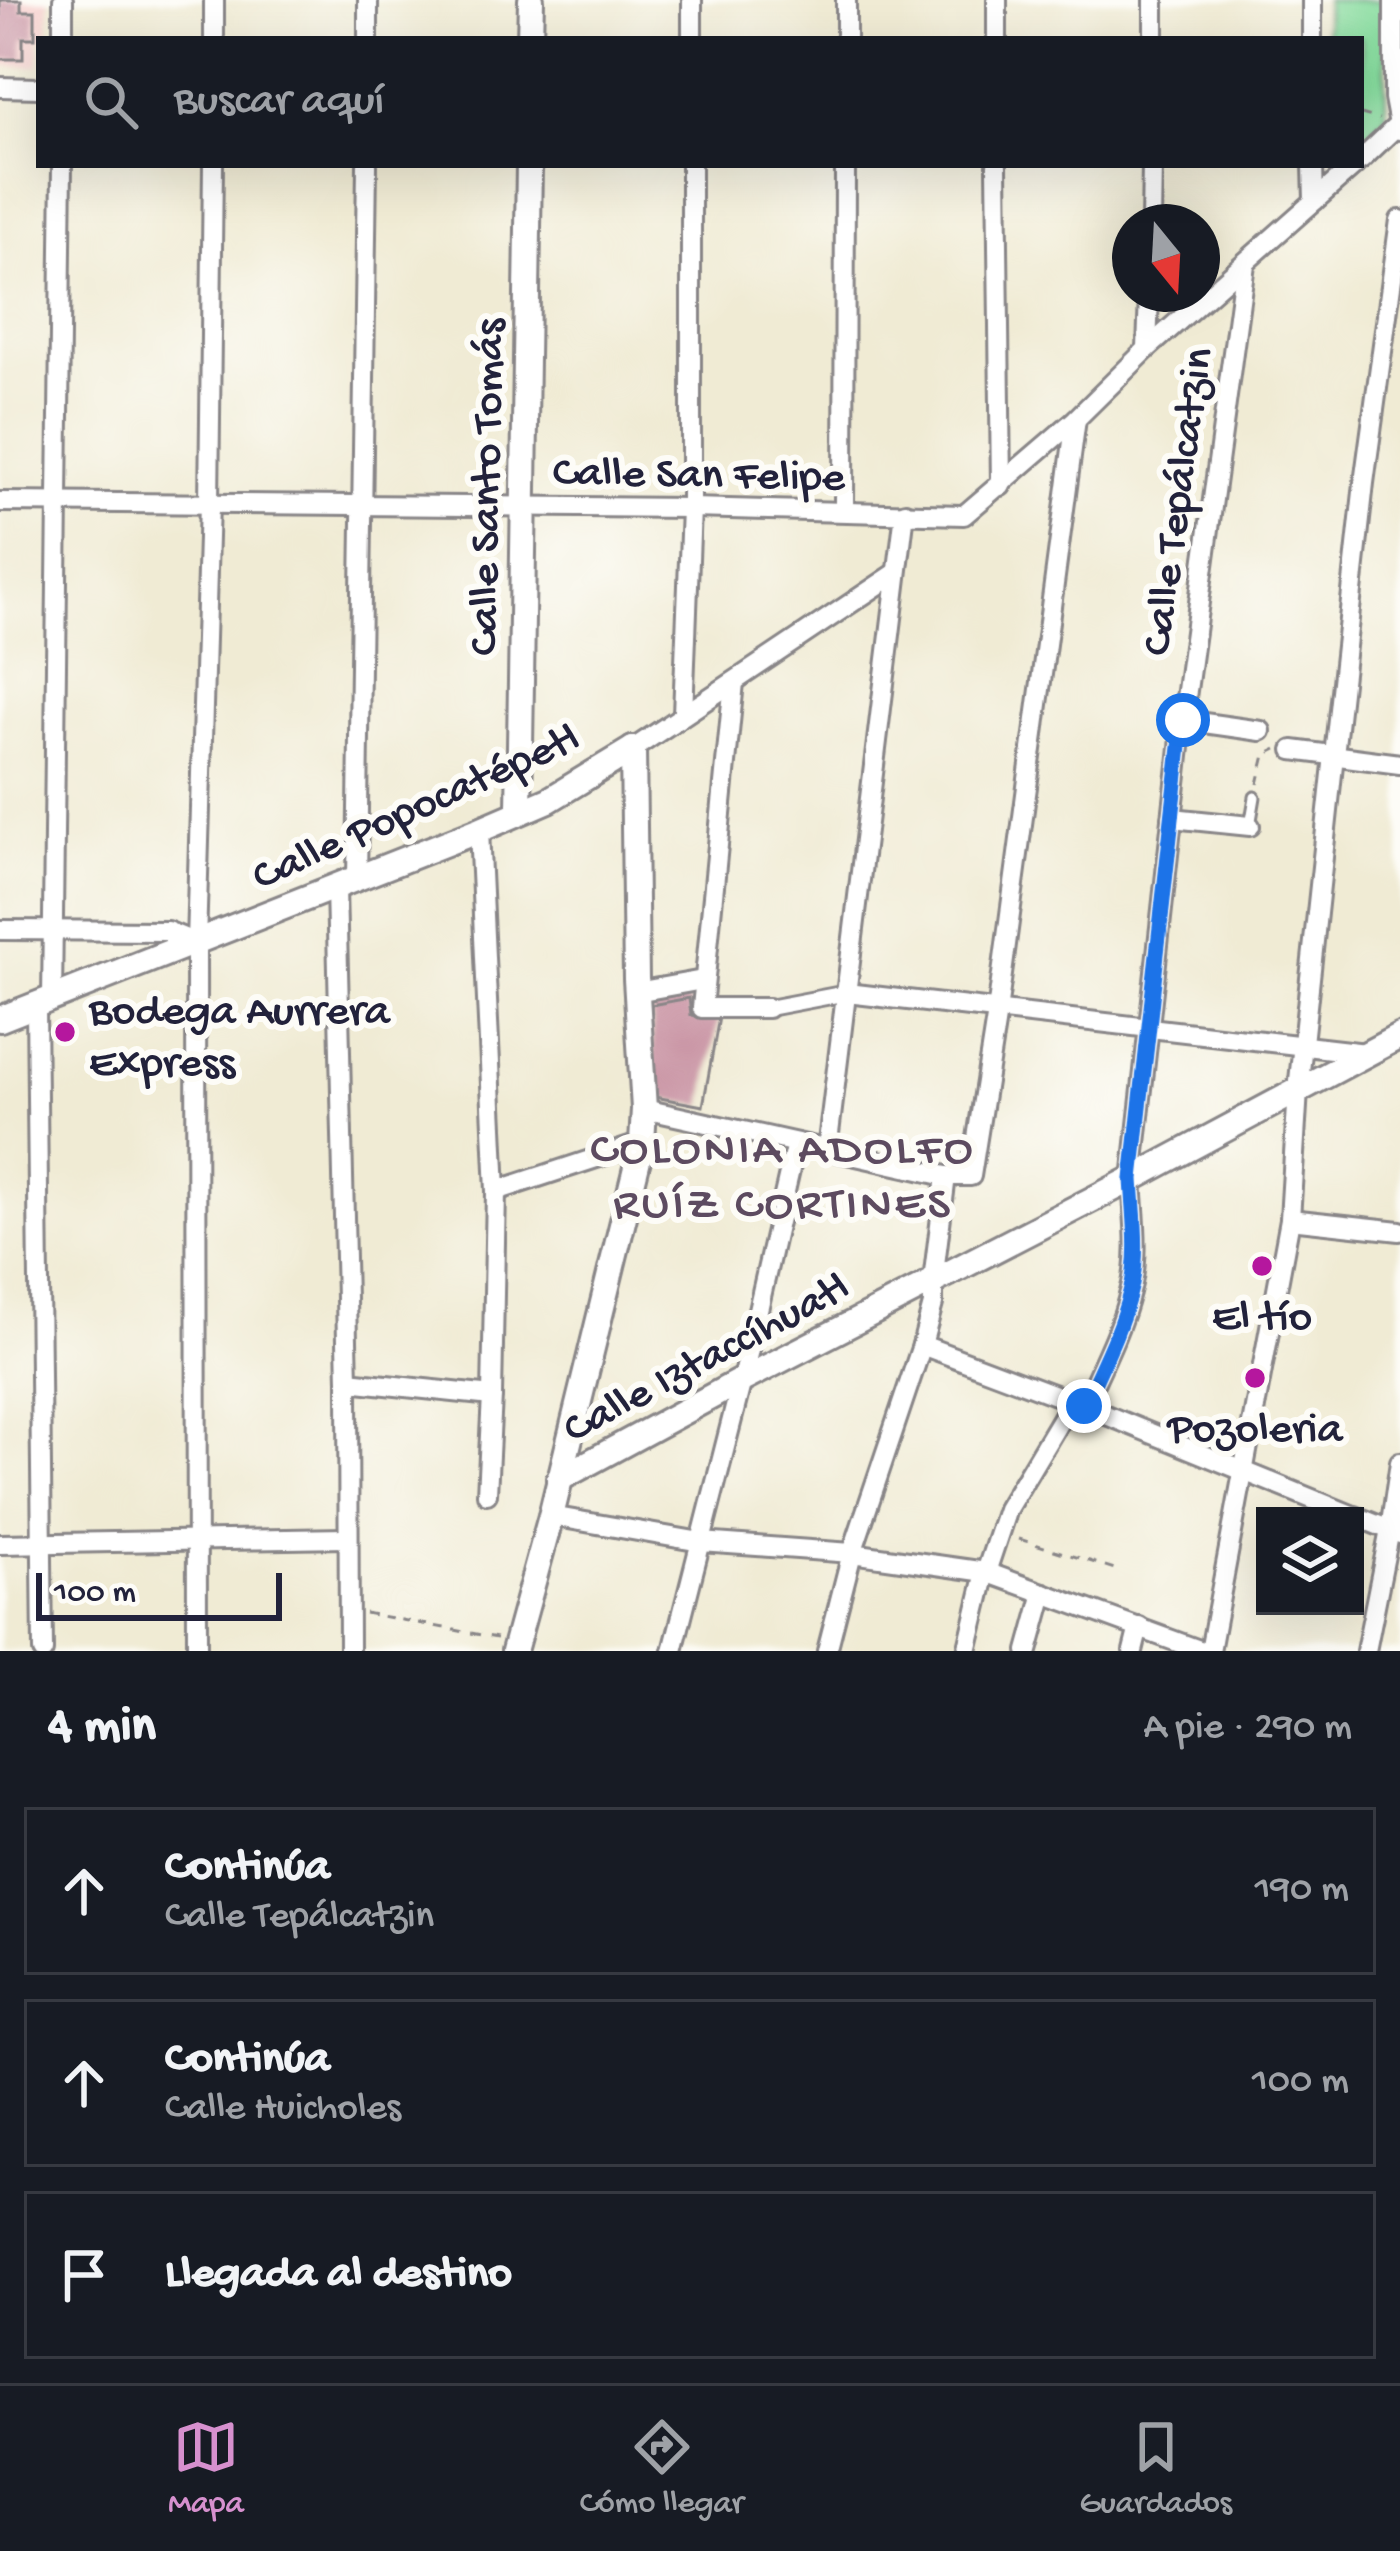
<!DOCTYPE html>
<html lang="es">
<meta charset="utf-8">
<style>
:root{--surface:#171b24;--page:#20242c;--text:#f1f3f6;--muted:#9ea1a6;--line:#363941;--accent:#d690ce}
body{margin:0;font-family:"Gochi Hand",sans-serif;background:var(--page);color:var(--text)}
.controls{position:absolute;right:36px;bottom:36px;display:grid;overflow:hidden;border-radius:0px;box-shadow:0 12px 48px #0002}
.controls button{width:108px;height:108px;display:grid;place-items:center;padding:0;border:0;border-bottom:3px solid var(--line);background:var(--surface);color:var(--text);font:60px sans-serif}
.compass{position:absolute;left:1112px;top:204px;width:108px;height:108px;border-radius:50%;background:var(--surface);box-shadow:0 12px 48px #0002;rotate:162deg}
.scale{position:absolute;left:36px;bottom:30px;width:246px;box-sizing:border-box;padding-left:12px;border:6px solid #22223b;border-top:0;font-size:33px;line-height:42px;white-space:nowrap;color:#22223b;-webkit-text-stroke:9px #fdfcf7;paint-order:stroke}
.stop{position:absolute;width:36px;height:36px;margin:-27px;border:9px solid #1a73e8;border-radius:50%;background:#fff}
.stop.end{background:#1a73e8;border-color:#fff;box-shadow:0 3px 12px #0008}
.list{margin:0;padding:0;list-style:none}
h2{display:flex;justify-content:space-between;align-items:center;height:156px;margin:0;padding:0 48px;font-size:51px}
h2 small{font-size:39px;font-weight:400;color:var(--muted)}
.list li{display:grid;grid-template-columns:78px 1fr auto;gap:36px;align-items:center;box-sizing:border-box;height:168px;margin:0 24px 24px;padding:0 24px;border:3px solid var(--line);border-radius:0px}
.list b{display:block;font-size:45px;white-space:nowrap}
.list p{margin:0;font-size:39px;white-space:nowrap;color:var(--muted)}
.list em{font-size:39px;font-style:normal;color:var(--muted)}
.icon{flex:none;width:66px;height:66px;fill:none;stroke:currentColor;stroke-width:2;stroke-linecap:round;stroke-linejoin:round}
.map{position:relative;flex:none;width:1400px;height:1651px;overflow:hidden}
.search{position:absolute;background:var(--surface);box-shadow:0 12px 48px #0002;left:36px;right:36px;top:36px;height:132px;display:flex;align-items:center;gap:30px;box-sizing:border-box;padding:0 42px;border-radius:0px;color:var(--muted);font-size:45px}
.sheet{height:732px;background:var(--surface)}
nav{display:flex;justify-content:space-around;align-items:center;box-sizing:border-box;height:168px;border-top:3px solid var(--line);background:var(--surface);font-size:33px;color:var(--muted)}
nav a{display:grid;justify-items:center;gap:6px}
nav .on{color:var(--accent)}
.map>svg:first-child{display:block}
.built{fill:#f7d0ce}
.green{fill:#85db9d;stroke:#547e6c;stroke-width:3}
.building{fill:#ca96a6}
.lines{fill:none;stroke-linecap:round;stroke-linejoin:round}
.service-casing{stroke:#898688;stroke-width:15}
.pedestrian-casing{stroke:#898688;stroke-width:20}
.minor-casing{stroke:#898688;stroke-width:24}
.tertiary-casing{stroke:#898688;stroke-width:30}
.path{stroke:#898688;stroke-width:3;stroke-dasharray:9 9;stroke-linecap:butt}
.service{stroke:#fff;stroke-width:9}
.pedestrian{stroke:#fff;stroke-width:14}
.minor{stroke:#fff;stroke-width:18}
.tertiary{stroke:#fff;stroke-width:24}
.route{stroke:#1a73e8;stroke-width:15}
.poi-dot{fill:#b5179e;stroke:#fdfcf7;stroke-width:4.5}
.labels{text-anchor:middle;stroke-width:12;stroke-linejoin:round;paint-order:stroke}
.street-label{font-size:45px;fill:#22223b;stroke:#fdfcf7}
.poi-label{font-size:45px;fill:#22223b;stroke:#fdfcf7}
.neighbourhood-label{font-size:48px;letter-spacing:3px;fill:#5d4b60;stroke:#fdfcf7}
</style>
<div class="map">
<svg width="1400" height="1651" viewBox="0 0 1400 1651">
<rect width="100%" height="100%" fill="#fdfcf7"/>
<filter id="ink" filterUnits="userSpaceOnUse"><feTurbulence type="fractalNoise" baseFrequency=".00833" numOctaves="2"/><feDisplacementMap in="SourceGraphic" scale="24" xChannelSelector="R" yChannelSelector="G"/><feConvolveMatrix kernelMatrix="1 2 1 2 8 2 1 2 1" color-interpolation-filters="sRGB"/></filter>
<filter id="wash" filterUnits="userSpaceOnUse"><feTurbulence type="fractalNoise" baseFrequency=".004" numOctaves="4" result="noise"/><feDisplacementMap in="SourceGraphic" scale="48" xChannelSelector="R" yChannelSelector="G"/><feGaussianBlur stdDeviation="2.7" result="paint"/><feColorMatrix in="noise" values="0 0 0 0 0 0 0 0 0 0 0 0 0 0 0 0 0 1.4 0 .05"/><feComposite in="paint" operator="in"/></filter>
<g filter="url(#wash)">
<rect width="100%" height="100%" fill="#f0ebd4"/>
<!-- built -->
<path class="built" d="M0 0H49L48 39H39V66H0Z"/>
<!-- green -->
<path class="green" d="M1326 0H1385L1386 116 1361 141V39H1325Z"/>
<g id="blocks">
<!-- building -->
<g class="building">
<path d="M0 0H21V11H35V38H23V59H0Z"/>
<path d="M689 998 691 1015 719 1017 703 1106 655 1097 651 1005Z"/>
</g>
</g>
</g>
<g filter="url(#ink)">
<use href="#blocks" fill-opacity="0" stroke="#898688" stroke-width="3"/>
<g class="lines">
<!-- service casing -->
<g class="service-casing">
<path id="service" d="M1250 826 1255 797"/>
</g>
<!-- pedestrian casing -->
<g class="pedestrian-casing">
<path id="pedestrian" d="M768 1008 847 993"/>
</g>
<!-- minor casing -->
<g class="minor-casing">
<g id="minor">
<path d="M1394 0V98L1400 130"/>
<path d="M63 39V0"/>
<path d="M214 39V0"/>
<path d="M368 39V0"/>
<path d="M692 39V0"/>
<path d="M846 39V0"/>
<path d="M997 39V0"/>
<path d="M1154 39V0"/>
<path d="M1312 39V0"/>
<path d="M0 87 39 88"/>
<path d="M1361 160 1400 123"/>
<path d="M997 165 1001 486"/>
<path d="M1313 165 1314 201"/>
<path d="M1151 222 1152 165"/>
<path d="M1147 349 1149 294"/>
<path d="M0 502 691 508 964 515 1076 419 1147 349 1355 165"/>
<path d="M844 510 845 165"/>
<path d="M734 682 702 1008H768"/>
<path d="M683 714 691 508V165"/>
<path d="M1183 720 1261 731"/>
<path d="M633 749 896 573"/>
<path d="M1293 750 1400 764"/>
<path d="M1172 818 1250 826"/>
<path d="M479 830 496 1191 492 1396 487 1494"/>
<path d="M357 880 367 165"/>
<path d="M336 888 348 1381 349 1651"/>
<path d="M0 930 167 931 196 943"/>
<path d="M636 992 703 980"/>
<path d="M847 993 1366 1053"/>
<path d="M52 1000 62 165"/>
<path d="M36 1006 43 1651"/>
<path d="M644 1109 946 1176H971L997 1012 1076 419"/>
<path d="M827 1150 905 512"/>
<path d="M496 1191 642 1143"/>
<path d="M1290 1219 1400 1231"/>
<path d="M922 1345 1084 1406 1354 1516"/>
<path d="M348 1381 492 1396"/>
<path d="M1084 1406C1100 1369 1120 1332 1130 1292 1140 1256 1134 1216 1132 1179L1183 720 1245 264"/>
<path d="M551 1516 701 1542 852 1553 986 1572 1202 1651"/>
<path d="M1355 1516 1400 1534"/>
<path d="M0 1544 347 1538"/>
<path d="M197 1651 196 943 209 503 213 165"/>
<path d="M673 1651 742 1380 796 1143"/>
<path d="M827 1651 852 1553 922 1345 933 1304V1281L946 1176"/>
<path d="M967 1651 986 1572 1007 1509 1071 1402"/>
<path d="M1028 1651 1044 1593"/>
<path d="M1133 1651 1139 1627"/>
<path d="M1210 1651 1290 1219 1298 1090 1334 755 1364 483 1400 220"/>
<path d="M1366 1651 1390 1530 1400 1462"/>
</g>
</g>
<!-- tertiary casing -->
<g class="tertiary-casing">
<g id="tertiary">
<path d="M530 39 531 0"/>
<path d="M519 811 529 165"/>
<path d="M0 1019 479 830 549 800 633 749"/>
<path d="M559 1479 742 1380 1132 1179 1400 1036"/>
<path d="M514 1651 551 1516 642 1143 644 1109 636 979 633 749"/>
</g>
</g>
<!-- path -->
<g class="path">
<path d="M1361 114 1379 119"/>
<path d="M1258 784 1265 755 1277 749"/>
<path d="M1019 1539 1118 1570"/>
<path d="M365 1613 497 1638"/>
</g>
<!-- service -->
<use href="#service" class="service"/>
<!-- pedestrian -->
<use href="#pedestrian" class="pedestrian"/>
<!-- minor -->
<use href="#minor" class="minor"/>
<!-- tertiary -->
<use href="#tertiary" class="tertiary"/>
</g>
</g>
<g class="lines" filter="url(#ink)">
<!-- route -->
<path class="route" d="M1084 1406C1100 1369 1120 1332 1130 1292 1140 1256 1134 1216 1132 1179L1183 720"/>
</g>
<!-- markers -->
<g class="poi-dot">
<circle cx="65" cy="1032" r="12"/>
<circle cx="1262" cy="1266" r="12"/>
<circle cx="1255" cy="1378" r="12"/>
</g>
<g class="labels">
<!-- street labels -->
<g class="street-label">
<text transform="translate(699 470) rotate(1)" y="16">Calle San Felipe</text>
<text transform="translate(482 487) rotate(-89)" y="16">Calle Santo Tomás</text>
<text transform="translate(1173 501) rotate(-82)" y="16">Calle Tepálcatzin</text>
<text transform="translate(414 803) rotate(-24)" y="16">Calle Popocatépetl</text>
<text transform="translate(704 1354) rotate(-28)" y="16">Calle Iztaccíhuatl</text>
</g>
<!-- poi labels -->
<g class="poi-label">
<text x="89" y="1022" text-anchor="start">Bodega Aurrera<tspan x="89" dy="52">Express</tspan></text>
<text x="1262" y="1328">El tío</text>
<text x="1255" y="1440">Pozoleria</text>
</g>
<!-- neighbourhood labels -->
<g class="neighbourhood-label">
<text x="783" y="1161">COLONIA ADOLFO<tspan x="783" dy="55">RUÍZ CORTINES</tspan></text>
</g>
</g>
</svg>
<div class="controls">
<button><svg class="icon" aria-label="layers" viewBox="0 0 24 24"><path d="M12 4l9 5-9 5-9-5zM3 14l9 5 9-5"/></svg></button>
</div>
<svg class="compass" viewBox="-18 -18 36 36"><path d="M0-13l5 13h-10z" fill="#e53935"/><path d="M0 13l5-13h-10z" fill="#9ea1a6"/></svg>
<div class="scale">100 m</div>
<div class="stop" style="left:1183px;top:720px"></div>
<div class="stop end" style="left:1084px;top:1406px"></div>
<div class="search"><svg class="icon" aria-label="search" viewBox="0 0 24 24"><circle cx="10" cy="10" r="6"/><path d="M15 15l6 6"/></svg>Buscar aquí</div>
</div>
<section class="sheet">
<h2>4 min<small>A pie · 290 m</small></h2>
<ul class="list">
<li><svg class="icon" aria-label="ahead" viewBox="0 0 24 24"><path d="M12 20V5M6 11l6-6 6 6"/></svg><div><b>Continúa</b><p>Calle Tepálcatzin</p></div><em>190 m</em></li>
<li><svg class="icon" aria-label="ahead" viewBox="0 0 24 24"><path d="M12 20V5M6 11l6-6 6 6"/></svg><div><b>Continúa</b><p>Calle Huicholes</p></div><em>100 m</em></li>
<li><svg class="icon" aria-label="arrive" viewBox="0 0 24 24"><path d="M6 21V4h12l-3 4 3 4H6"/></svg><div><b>Llegada al destino</b></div></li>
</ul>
</section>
<nav>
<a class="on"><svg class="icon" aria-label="map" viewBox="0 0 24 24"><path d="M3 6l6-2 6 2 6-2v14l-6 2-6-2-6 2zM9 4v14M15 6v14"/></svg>Mapa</a>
<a><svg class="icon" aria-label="directions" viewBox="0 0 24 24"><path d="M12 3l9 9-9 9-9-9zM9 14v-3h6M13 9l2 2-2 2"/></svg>Cómo llegar</a>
<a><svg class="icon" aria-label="saved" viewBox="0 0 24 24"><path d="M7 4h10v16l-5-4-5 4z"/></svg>Guardados</a>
</nav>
